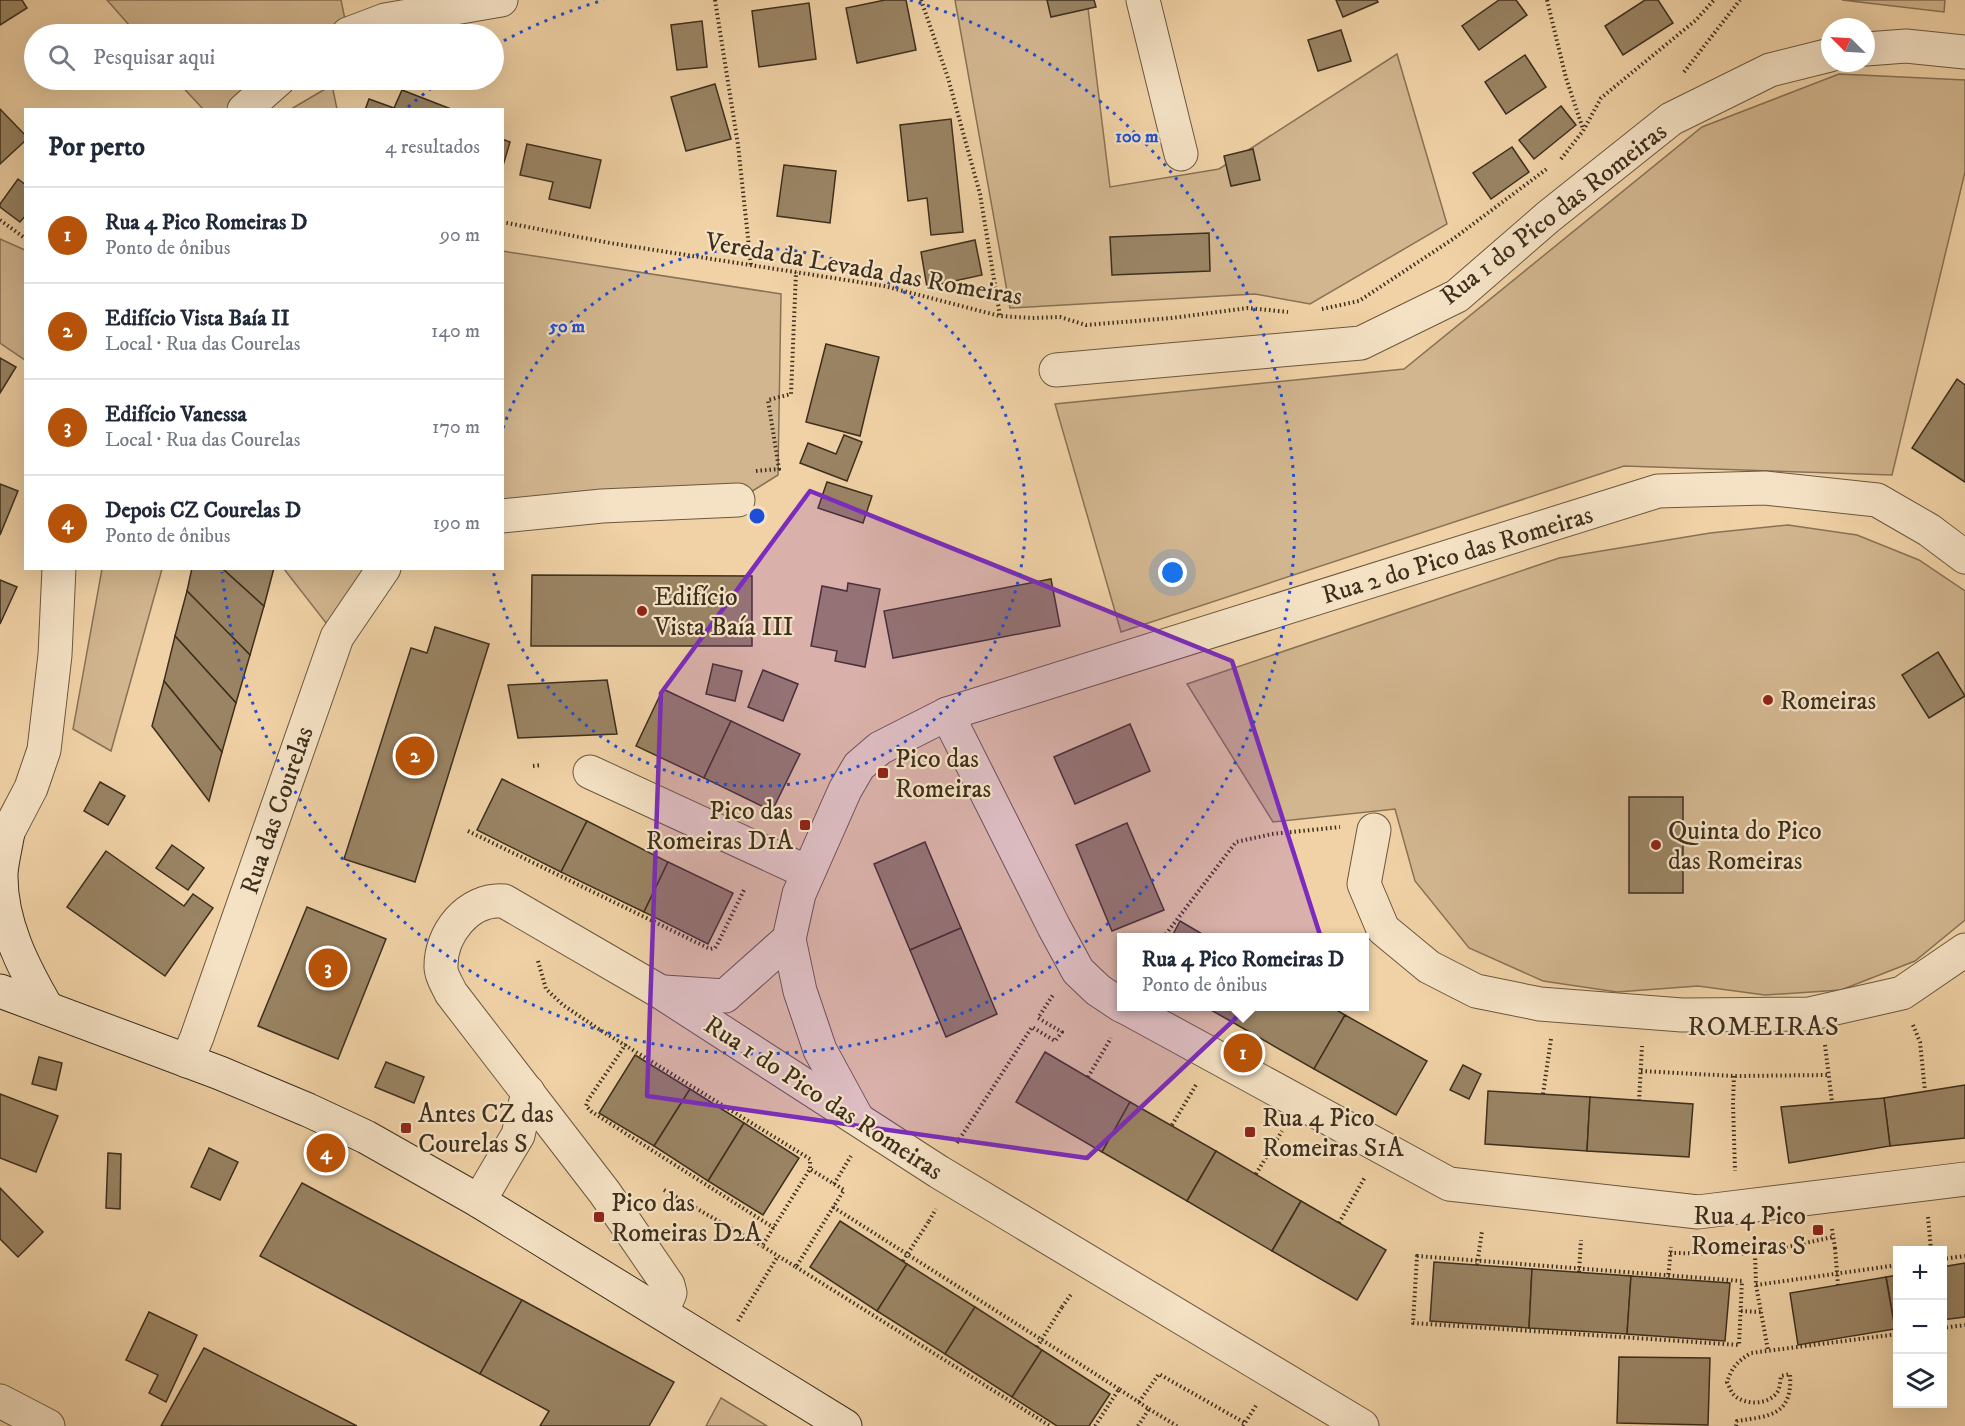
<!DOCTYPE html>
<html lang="pt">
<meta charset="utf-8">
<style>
:root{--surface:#fff;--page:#f6f6f7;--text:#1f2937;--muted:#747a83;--line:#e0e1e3;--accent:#b45309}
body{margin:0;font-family:"IM FELL DW Pica",serif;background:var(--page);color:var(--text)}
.controls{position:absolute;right:18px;bottom:18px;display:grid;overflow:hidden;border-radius:0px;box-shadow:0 6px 24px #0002}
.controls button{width:54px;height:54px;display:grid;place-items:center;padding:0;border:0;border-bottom:2px solid var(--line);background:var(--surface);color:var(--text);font:30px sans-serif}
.compass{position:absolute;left:1821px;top:18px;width:54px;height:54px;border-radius:50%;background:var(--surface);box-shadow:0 6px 24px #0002;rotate:294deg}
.you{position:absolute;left:1173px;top:573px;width:21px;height:21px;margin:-15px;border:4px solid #fff;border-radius:50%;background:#1a73e8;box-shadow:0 0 0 9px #1a73e833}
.badge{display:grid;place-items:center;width:39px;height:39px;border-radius:50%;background:var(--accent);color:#fff;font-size:20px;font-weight:700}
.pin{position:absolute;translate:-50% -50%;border:3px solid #fff;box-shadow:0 2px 6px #0006}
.popup{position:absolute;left:1117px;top:933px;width:252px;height:78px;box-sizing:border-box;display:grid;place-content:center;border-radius:0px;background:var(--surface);filter:drop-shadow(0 2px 4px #0005);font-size:20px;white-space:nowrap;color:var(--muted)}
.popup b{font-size:22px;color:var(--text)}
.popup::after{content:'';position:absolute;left:50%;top:100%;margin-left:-12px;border:12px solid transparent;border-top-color:var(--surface)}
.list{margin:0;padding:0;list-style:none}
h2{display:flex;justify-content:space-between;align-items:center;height:78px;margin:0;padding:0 24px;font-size:26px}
h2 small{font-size:20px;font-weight:400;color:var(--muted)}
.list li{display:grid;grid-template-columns:39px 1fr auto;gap:18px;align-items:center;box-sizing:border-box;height:96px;padding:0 24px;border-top:2px solid var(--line)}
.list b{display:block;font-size:22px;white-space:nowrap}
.list p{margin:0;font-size:20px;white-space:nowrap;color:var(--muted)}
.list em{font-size:20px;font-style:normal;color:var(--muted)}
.icon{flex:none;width:33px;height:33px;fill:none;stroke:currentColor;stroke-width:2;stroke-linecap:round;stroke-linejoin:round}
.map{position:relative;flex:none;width:1965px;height:1426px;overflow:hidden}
.search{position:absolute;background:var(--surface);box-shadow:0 6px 24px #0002;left:24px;top:24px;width:480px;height:66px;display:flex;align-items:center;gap:15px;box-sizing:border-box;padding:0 21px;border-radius:33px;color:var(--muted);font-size:22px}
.panel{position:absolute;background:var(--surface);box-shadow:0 6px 24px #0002;left:24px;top:108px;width:480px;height:462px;border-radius:0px}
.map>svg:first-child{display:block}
.green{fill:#d2b68f;stroke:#887256;stroke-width:1.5}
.building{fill:#9a8464;stroke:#3d2f1d;stroke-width:1.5}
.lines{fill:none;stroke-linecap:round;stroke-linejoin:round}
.minor-casing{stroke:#6a583f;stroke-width:35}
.tertiary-casing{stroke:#6a583f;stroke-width:35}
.secondary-casing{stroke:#3d2f1d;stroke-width:35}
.path{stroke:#3d2f1d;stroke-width:4;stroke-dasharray:1.5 3;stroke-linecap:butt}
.minor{stroke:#f5e2c5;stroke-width:33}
.tertiary{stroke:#f5e2c5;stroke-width:33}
.secondary{stroke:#f5e2c5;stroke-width:33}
.path-bridge{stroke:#3d2f1d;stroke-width:4;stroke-dasharray:1.5 3;stroke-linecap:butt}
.marked{fill:#7b2cbf;fill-opacity:0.2;stroke:#7b2cbf;stroke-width:4.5;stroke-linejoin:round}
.ring{fill:none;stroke:#1d4ed8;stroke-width:3;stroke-dasharray:3 6}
.poi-dot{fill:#8f2418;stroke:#f5e2c5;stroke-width:2}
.labels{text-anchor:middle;stroke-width:4.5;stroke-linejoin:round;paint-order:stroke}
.street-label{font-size:26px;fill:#3d2f1d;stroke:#f5e2c5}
.poi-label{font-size:26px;fill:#3d2f1d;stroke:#f5e2c5;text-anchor:start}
.neighbourhood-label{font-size:27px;letter-spacing:1.5px;fill:#3d2f1d;stroke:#f5e2c5}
.centre{fill:#1d4ed8;stroke:#f5e2c5;stroke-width:3}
.ring-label{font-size:18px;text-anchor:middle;font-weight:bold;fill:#1d4ed8;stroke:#f5e2c5;stroke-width:4.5;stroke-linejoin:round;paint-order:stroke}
</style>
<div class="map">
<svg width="1965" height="1426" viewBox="0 0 1965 1426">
<rect width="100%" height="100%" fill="#f0d2a6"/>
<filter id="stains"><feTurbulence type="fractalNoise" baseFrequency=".00333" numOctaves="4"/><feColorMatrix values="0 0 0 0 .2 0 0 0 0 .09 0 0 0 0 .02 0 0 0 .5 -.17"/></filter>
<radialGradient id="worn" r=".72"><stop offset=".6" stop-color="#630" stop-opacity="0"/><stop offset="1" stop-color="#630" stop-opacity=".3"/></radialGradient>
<!-- green -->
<g class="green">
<path d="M107 0H341L348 34H137Z"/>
<path d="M955 0H1087L1110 187 1219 169 1397 54 1447 224 1310 304 1255 294 1010 308Z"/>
<path d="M1842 0H1945L1944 12Z"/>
<path d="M1839 74 1965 80V172L1892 475 1624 466 1121 632 1055 404 1404 369 1702 127Z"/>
<path d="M176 80H278L244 110 203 109Z"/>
<path d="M332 85 337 109H291Z"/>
<path d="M0 239 25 250V360L0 343Z"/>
<path d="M502 251 781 294 778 475 738 500 503 516Z"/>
<path d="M1788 525 1857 535 1919 560 1965 591V920L1915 961 1841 990 1765 995 1698 986 1617 992 1543 981 1469 948 1415 881 1395 809 1273 822 1187 684 1559 558 1710 533Z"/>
<path d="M102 569H162L111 751 73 729Z"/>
<path d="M284 569H384L337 637Z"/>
<path d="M721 1398 767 1426H706Z"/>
</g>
<!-- building -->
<g class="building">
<path d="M0 0H22L27 8 0 25Z"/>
<path d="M885 0H906L916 50 857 63 846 8Z"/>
<path d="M1047 0H1094L1096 7 1051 17Z"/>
<path d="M1336 0H1377L1378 2 1343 17Z"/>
<path d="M1499 0H1516L1527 15 1479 50 1462 26Z"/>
<path d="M1645 0H1658L1673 23 1623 55 1605 26Z"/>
<path d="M809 3 816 59 759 67 752 11Z"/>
<path d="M702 21 707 67 677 70 671 25Z"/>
<path d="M1341 30 1351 61 1318 71 1308 40Z"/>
<path d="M1525 55 1546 87 1506 114 1485 82Z"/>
<path d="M715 84 731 139 686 151 671 97Z"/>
<path d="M402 90 451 109 365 110 369 99 394 108Z"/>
<path d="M1561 106 1576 125 1534 159 1519 140Z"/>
<path d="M0 109 26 136V140L0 164Z"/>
<path d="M951 119 963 232 931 235 927 198 908 201 900 125Z"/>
<path d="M502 139 510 142 502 169Z"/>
<path d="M527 144 601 160 590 208 549 199 553 182 520 175Z"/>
<path d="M1512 147 1529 172 1491 199 1473 173Z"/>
<path d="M1253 149 1260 180 1231 186 1224 156Z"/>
<path d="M784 165 836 171 830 223 777 216Z"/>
<path d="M18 179 26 185V215L20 222 0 207V204Z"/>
<path d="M1209 233 1210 271 1112 275 1110 237Z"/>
<path d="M975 240 982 275 927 287 921 252Z"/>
<path d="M826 344 879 357 860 436 806 422Z"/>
<path d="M0 358 16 367 0 393Z"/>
<path d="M1957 379 1965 385V482L1912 448Z"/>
<path d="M844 435 862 442 847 481 800 463 808 443 836 454Z"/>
<path d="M827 482 872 496 863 523 818 508Z"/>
<path d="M0 484 18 491 0 535Z"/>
<path d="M192 568H222L264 606 250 655 187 591Z"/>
<path d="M222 568H274L264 606Z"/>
<path d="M532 575 752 576V646H531Z"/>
<path d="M1051 579 1060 626 893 658 884 611Z"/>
<path d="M0 580 17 587 0 624Z"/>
<path d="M848 583 880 589 865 667 835 661 837 651 811 646 822 586 847 591Z"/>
<path d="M187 591 250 655 236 703 175 636Z"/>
<path d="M435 627 489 644 415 882 344 859 411 648 427 653Z"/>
<path d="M175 636 236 703 222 752 164 681Z"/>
<path d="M1938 652 1965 696 1929 718 1902 675Z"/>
<path d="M713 664 742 671 735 701 706 694Z"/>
<path d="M763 670 798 684 783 721 748 707Z"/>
<path d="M607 680 617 734 518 738 508 685Z"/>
<path d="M164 681 222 752 209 801 152 726Z"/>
<path d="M663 689 731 721 704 778 636 746Z"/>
<path d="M731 721 800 754 772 811 704 778Z"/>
<path d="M1130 724 1150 771 1075 804 1054 757Z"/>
<path d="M502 779 587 821 561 872 477 830Z"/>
<path d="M100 782 125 796 108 825 84 811Z"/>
<rect x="1629" y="797" width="54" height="96"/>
<path d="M587 821 668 862 644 912 561 872Z"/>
<path d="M1127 823 1164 910 1112 931 1076 845Z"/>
<path d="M925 842 961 928 910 950 874 864Z"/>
<path d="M172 845 204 868 188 890 156 868Z"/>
<path d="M106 851 184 906 193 894 213 908 165 976 67 907Z"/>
<path d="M668 862 733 893 708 944 644 912Z"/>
<path d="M307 907 386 939 338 1059 258 1026Z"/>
<path d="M1180 921 1209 938H1171Z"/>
<path d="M961 928 997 1014 946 1037 910 950Z"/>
<path d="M1204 1006H1241L1232 1022Z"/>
<path d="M1241 1006H1330L1345 1015 1314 1069 1232 1022Z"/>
<path d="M1345 1015 1427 1061 1396 1115 1314 1069Z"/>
<path d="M1045 1052 1130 1102 1102 1152 1016 1102Z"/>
<path d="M635 1055 690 1089 654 1146 599 1113Z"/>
<path d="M39 1057 62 1063 56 1090 32 1084Z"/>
<path d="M386 1062 424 1077 414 1103 375 1087Z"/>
<path d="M1463 1065 1481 1074 1469 1099 1450 1090Z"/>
<path d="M1965 1085V1138L1890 1146 1884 1098Z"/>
<path d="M690 1089 744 1123 708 1181 654 1146Z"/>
<path d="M1488 1091 1590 1097 1587 1151 1485 1144Z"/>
<path d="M0 1094 58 1116 36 1172 0 1158Z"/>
<path d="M1590 1097 1693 1104 1689 1157 1587 1151Z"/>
<path d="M1884 1098 1890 1146 1789 1163 1781 1107Z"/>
<path d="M1130 1102 1216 1151 1187 1201 1102 1152Z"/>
<path d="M744 1123 799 1158 763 1215 708 1181Z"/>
<path d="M209 1148 238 1162 220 1200 191 1187Z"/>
<path d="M1216 1151 1301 1201 1272 1251 1187 1201Z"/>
<path d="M108 1153 121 1154 120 1209 106 1208Z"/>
<path d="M302 1183 522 1300 480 1374 260 1256Z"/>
<path d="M0 1188 43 1232 18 1257 0 1239Z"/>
<path d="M1301 1201 1386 1250 1357 1300 1272 1251Z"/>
<path d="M840 1221 907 1264 877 1311 810 1267Z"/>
<path d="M1434 1262 1532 1269 1529 1328 1430 1321Z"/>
<path d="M1965 1263V1317L1942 1320V1267Z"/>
<path d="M907 1264 975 1307 945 1354 877 1311Z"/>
<path d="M1532 1269 1631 1276 1627 1334 1529 1328Z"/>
<path d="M1898 1275V1328L1895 1329 1886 1277Z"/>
<path d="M1631 1276 1730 1283 1725 1341 1627 1334Z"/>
<path d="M1886 1277 1895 1329 1798 1345 1790 1293Z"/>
<path d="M522 1300 674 1382 649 1426H540L549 1411 480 1374Z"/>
<path d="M975 1307 1042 1350 1012 1397 945 1354Z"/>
<path d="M149 1312 197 1335 166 1402 149 1393 158 1375 126 1360Z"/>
<path d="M204 1348 357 1426H161Z"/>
<path d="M1042 1350 1110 1394 1089 1426H1057L1012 1397Z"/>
<path d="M1619 1357 1710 1358 1708 1425 1617 1423Z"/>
</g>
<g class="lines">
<!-- minor casing -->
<g class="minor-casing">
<g id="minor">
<path d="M1143 0 1181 154"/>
<path d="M1866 49 1906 46 1965 52"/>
<path d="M1056 370 1361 343 1457 296 1548 217 1671 119 1770 70 1830 55"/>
<path d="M502 516 602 506 738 500"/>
<path d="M947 714 1054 927 1078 971 1098 990 1122 1006"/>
<path d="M590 772 807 872"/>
<path d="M1374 830 1364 884 1383 929 1429 967 1476 991 1540 1004 1682 1015 1809 1014 1902 993 1965 950"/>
<path d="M664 992 725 996 789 939"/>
<path d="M1123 1006 1449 1184 1698 1212 1965 1179"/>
<path d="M187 1061 197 1037 337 637 384 568"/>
<path d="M857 1118 820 1050 800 991 789 939 799 894 845 790 859 766 880 748 947 714 1658 491 1765 488 1877 500 1929 530 1965 557"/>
<path d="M479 1201 518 1135 528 1092"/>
<path d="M662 1312 670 1293 668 1285 605 1193 451 993C448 986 441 976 441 968 440 934 468 898 504 901L659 991 939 1172 1362 1426"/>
<path d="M0 1401 48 1426"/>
</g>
</g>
<!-- tertiary casing -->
<g class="tertiary-casing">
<g id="tertiary">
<path d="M348 34 385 20 501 0"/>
<path d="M244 110 278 80"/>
<path d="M0 843 8 832 31 788 44 750 55 655 59 568"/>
</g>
</g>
<!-- secondary casing -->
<g class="secondary-casing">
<g id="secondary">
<path d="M8 832C6 845 2 860 1 873 0 922 23 967 47 1008"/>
<path d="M0 991 220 1073 308 1110 366 1137 479 1201 845 1426"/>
</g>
</g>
<!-- path -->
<g class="path">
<path d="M715 0 738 145 751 266"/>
<path d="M921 0 948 78 980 194 1000 316"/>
<path d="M1547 0 1566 78 1583 129"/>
<path d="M1684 72 1740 0"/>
<path d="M1561 159 1583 131 1601 98 1696 20 1714 0"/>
<path d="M0 220 26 239"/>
<path d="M502 222 610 243 884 286 1000 316 1032 318 1060 317 1086 325 1172 318 1248 308 1288 312"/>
<path d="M1322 309 1359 301 1453 239 1548 168"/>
<path d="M756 471 779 469 768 400 791 394 796 272"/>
<path d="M533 766 541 765"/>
<path d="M468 831 710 949 715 948 717 945 745 888"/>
<path d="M1163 938 1236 842 1272 834 1340 827"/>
<path d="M538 961 546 989 563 1005 597 1028 810 1159V1169L762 1246 796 1267 844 1190 810 1169"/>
<path d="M1913 1025 1920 1042 1925 1091"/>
<path d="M626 1044 588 1100 586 1106 592 1112 774 1228"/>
<path d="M1825 1045 1832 1102"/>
<path d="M1641 1071 1734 1076 1829 1075"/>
<path d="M1734 1076 1733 1103 1735 1171"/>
<path d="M1088 1077 1111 1038"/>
<path d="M1543 1094 1551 1039"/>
<path d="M1639 1101 1642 1046"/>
<path d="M1172 1125 1196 1085"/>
<path d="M957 1143 1032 1027 1055 1041 1062 1032 1038 1018 1053 995"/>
<path d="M1256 1174 1282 1131"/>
<path d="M834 1184 851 1156"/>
<path d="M664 1190 762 1246"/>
<path d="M833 1207 1119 1389"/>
<path d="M1928 1217 1931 1250"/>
<path d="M929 1221 936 1209"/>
<path d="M1339 1223 1365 1177"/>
<path d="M1832 1229 1835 1248"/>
<path d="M1670 1253 1755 1254 1833 1237"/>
<path d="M1755 1254 1756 1285 1768 1350"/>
<path d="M1417 1256 1742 1281 1739 1345 1413 1323Z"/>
<path d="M1942 1259 1965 1256"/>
<path d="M796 1267 1050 1426"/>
<path d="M1756 1285 1898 1265"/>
<path d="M1062 1307 1072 1293"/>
<path d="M1741 1311 1761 1312"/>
<path d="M738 1321 778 1256"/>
<path d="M1942 1328 1965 1325"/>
<path d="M1139 1402 1159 1374 1245 1423"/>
<path d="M1149 1409 1177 1426"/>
<path d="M1095 1426 1119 1389 1149 1409 1138 1426"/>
<path d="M1243 1426 1257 1404"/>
<path d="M1736 1426 1737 1421C1769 1416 1793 1416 1790 1374L1781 1376C1780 1381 1780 1387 1778 1391 1770 1405 1745 1406 1734 1395 1731 1392 1729 1386 1727 1382 1732 1367 1738 1361 1751 1353L1898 1334"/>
</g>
<!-- minor -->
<use href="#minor" class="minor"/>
<!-- tertiary -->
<use href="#tertiary" class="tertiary"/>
<!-- secondary -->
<use href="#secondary" class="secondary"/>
<!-- path-bridge -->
<g class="path-bridge">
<path d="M1835 1248 1838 1285"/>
<path d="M903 1261 929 1221"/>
<path d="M1477 1265 1482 1231"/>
<path d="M1579 1272 1581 1240"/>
<path d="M1668 1279 1671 1247"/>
<path d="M1037 1347 1062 1307"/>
</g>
</g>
<!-- marked area -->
<path class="marked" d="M810 491 1232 661 1321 938 1087 1158 647 1096 661 693Z"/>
<!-- distance rings -->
<g class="ring">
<path d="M503 428A269 269 0 1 1 493 570"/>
<path d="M408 107A538 538 0 0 1 441 81M496 45A538 538 0 0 1 604 0M910 0A538 538 0 1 1 222 572"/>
</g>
<!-- markers -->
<g class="poi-dot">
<circle cx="642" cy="611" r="6"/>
<circle cx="1768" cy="700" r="6"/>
<rect x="877" y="767" width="12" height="12" rx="3"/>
<rect x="799" y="819" width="12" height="12" rx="3"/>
<circle cx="1656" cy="845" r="6"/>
<rect x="400" y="1122" width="12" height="12" rx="3"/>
<rect x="1244" y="1126" width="12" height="12" rx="3"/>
<rect x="593" y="1211" width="12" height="12" rx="3"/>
<rect x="1812" y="1224" width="12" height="12" rx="3"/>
</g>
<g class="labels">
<!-- street labels -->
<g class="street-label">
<text transform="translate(1553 213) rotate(-38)" y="9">Rua 1 do Pico das Romeiras</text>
<text transform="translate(864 268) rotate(10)" y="9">Vereda da Levada das Romeiras</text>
<text transform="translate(1457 554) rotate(-17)" y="9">Rua 2 do Pico das Romeiras</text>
<text transform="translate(276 810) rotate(-71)" y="9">Rua das Courelas</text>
<text transform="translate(824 1097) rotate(33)" y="9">Rua 1 do Pico das Romeiras</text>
</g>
<!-- poi labels -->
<g class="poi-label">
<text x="654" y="605">Edifício<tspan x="654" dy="30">Vista Baía III</tspan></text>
<text x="1780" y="709">Romeiras</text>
<text x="895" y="767">Pico das<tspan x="895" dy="30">Romeiras</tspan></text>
<text x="793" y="819" text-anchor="end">Pico das<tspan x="793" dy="30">Romeiras D1A</tspan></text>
<text x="1668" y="839">Quinta do Pico<tspan x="1668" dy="30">das Romeiras</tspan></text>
<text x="418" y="1122">Antes CZ das<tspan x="418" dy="30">Courelas S</tspan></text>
<text x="1262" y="1126">Rua 4 Pico<tspan x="1262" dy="30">Romeiras S1A</tspan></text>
<text x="611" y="1211">Pico das<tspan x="611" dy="30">Romeiras D2A</tspan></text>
<text x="1806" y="1224" text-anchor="end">Rua 4 Pico<tspan x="1806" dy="30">Romeiras S</tspan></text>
</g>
<!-- neighbourhood labels -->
<g class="neighbourhood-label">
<text x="1764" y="1035">ROMEIRAS</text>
</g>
</g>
<circle cx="757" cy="516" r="9" class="centre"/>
<g class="ring-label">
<text x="1137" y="142">100 m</text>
<text x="567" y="332">50 m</text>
</g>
<rect width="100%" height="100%" filter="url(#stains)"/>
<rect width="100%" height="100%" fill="url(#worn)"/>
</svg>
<div class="controls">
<button>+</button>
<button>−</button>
<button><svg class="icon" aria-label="layers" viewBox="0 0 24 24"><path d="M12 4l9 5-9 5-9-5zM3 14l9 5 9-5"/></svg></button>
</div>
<svg class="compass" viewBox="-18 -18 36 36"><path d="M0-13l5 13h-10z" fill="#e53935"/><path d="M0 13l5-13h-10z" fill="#747a83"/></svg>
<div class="you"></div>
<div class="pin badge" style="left:1243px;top:1053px">1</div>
<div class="popup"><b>Rua 4 Pico Romeiras D</b>Ponto de ônibus</div>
<div class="pin badge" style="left:415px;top:756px">2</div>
<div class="pin badge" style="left:328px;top:968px">3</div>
<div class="pin badge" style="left:326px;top:1153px">4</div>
<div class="search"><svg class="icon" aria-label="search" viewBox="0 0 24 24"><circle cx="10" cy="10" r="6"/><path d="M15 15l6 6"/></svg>Pesquisar aqui</div>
<section class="panel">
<h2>Por perto<small>4 resultados</small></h2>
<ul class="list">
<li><span class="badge">1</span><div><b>Rua 4 Pico Romeiras D</b><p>Ponto de ônibus</p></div><em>90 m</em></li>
<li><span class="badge">2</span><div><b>Edifício Vista Baía II</b><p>Local · Rua das Courelas</p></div><em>140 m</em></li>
<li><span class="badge">3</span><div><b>Edifício Vanessa</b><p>Local · Rua das Courelas</p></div><em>170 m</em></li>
<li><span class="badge">4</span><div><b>Depois CZ Courelas D</b><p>Ponto de ônibus</p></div><em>190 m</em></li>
</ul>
</section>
</div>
